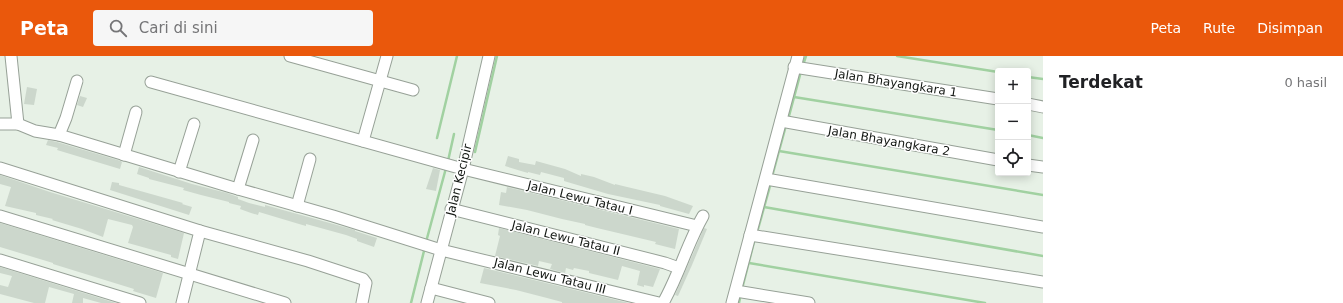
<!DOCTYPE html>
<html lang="id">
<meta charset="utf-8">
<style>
:root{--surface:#fff;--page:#f6f6f6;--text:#202124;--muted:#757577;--line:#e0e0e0;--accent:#ea580c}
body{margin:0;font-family:"DejaVu Sans",sans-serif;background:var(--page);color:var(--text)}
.controls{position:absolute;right:12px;top:12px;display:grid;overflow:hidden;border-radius:4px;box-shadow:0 2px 10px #0003}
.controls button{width:36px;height:36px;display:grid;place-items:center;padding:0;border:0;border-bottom:1px solid var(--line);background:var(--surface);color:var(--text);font:20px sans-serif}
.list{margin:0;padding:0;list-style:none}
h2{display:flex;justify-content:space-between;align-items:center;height:52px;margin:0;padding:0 16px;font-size:17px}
h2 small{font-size:13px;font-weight:400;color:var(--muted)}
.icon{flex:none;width:22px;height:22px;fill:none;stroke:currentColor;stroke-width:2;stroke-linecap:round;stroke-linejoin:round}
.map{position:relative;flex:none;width:1043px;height:247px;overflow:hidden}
header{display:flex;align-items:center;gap:24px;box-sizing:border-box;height:56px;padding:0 20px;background:var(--accent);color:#fff}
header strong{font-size:19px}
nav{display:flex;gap:22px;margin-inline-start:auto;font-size:14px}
.search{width:280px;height:36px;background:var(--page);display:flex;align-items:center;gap:10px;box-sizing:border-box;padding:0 14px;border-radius:4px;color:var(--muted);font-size:15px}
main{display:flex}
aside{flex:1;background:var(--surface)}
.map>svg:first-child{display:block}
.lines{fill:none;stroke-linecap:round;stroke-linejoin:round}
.stream{stroke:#a1d1a1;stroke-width:2.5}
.building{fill:#ccd7cc}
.minor-casing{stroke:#97a197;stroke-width:13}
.minor{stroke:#fff;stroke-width:11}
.labels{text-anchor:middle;stroke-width:3;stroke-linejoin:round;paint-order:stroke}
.street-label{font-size:12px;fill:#121612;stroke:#fff}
</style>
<header>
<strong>Peta</strong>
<div class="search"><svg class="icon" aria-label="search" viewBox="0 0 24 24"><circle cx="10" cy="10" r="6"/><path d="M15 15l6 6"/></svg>Cari di sini</div>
<nav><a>Peta</a><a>Rute</a><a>Disimpan</a></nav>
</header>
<main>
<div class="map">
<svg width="1043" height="247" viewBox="0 0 1043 247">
<rect width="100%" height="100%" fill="#e7f1e6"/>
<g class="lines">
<!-- stream -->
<g class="stream">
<path d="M897 0 998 16"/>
<path d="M804 6 806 0"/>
<path d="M1028 21 1043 23"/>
<path d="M794 41 998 74"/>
<path d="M789 60 800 19"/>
<path d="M1028 79 1043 82"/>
<path d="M437 82 457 0"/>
<path d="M779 95 1043 139"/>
<path d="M475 96 497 0"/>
<path d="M448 105 454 78"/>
<path d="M773 117 785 73"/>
<path d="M764 151 1043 200"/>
<path d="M758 173 770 130"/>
<path d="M426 186 446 112"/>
<path d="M749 207 985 247"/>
<path d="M743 229 754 186"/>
<path d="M411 247 425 191"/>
<path d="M739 247 740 242"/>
</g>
</g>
<!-- building -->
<g class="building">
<path d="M27 31 37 33 34 49 24 48Z"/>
<path d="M80 40 87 42 83 51 77 49Z"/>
<path d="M48 84 57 86 121 105 122 106 120 113 57 94 58 92 46 89Z"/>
<path d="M508 100 519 103V106L535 109 536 105 565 113 581 120V118L594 121 615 129V128L623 130 665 140 693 150 689 158 660 150V149L608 138 574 128 564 125V122L541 116 540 119 528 116V117L521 115 505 110Z"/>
<path d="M139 111 192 128 227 137 238 141V143L249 147 265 151V149L355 174V175L377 182 374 191 357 185V183L346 179 306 168V170L299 168 259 156 258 159 251 157 240 153 241 150 229 147V146L201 139 183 134 184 132 149 123V122L137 118Z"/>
<path d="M433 112 440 114 436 135 426 133Z"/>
<path d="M0 119 50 136 184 177 178 203 171 201V199L128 187 133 171 132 169 108 163 103 181 82 173 52 164 53 163 36 159V157L5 150 11 131 0 128Z"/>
<path d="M112 126 119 127V129L183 147 182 148 192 151 189 159 110 134Z"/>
<path d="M507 131 679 173 675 193 655 188 656 186 597 172 585 169V168L562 163 527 154 499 149 501 136 506 137Z"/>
<path d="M0 167 163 217 156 242 133 235 134 233 53 208V207L0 191Z"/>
<path d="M499 172 660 213 653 231 644 229V231L637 229 640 215 622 210 618 224 589 217V215L574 212 573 214 566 212 565 217 550 213 552 208 539 205 538 210 495 200 500 180 498 179Z"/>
<path d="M704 172 707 173 692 209 678 240 675 239Z"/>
<path d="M0 211 116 247H101L83 242V247H72L74 238 49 231 45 247H34L0 238V229L8 231 12 220 0 217Z"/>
<path d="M484 212 629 247H562V246L547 242 516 234 480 227Z"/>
</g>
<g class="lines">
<!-- minor casing -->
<g class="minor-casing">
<g id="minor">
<path d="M11 0 18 68"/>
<path d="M290 0 413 34"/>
<path d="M794 11 998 43"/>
<path d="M151 26 463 113 697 170"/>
<path d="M1028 48 1043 51"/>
<path d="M781 65 998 104"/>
<path d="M0 68H18L35 75 59 79 231 131 333 160 441 194 659 247"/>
<path d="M59 79 66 62 77 25"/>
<path d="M363 85 387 0"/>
<path d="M124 99 136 56"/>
<path d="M1028 109 1043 111"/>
<path d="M0 112 200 175 182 247"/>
<path d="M179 116 194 68"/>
<path d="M766 123 1043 171"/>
<path d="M238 133 253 84"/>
<path d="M297 150 310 103"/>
<path d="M451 153 665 207 679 212"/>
<path d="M0 160 285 247"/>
<path d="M200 175 308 205 363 223 366 227 362 247"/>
<path d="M750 179 1043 226"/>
<path d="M0 204 140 247"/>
<path d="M431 232 489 247"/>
<path d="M736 235 809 247"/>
<path d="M427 247 463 113 489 0"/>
<path d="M663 247C679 219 687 188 703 160"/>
<path d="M732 247 798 0"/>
</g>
</g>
<!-- minor -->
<use href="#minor" class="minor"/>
</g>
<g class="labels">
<!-- street labels -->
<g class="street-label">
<text transform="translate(896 27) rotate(9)" y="4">Jalan Bhayangkara 1</text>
<text transform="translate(889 85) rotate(10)" y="4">Jalan Bhayangkara 2</text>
<text transform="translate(459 124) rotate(-76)" y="4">Jalan Kecipir</text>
<text transform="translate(580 142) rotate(14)" y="4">Jalan Lewu Tatau I</text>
<text transform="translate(566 182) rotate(14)" y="4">Jalan Lewu Tatau II</text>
<text transform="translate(550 220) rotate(14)" y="4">Jalan Lewu Tatau III</text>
</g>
</g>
</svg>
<div class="controls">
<button>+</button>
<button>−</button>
<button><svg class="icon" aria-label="locate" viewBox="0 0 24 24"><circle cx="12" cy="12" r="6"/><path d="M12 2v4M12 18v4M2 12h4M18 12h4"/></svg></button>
</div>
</div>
<aside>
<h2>Terdekat<small>0 hasil</small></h2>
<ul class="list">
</ul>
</aside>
</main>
